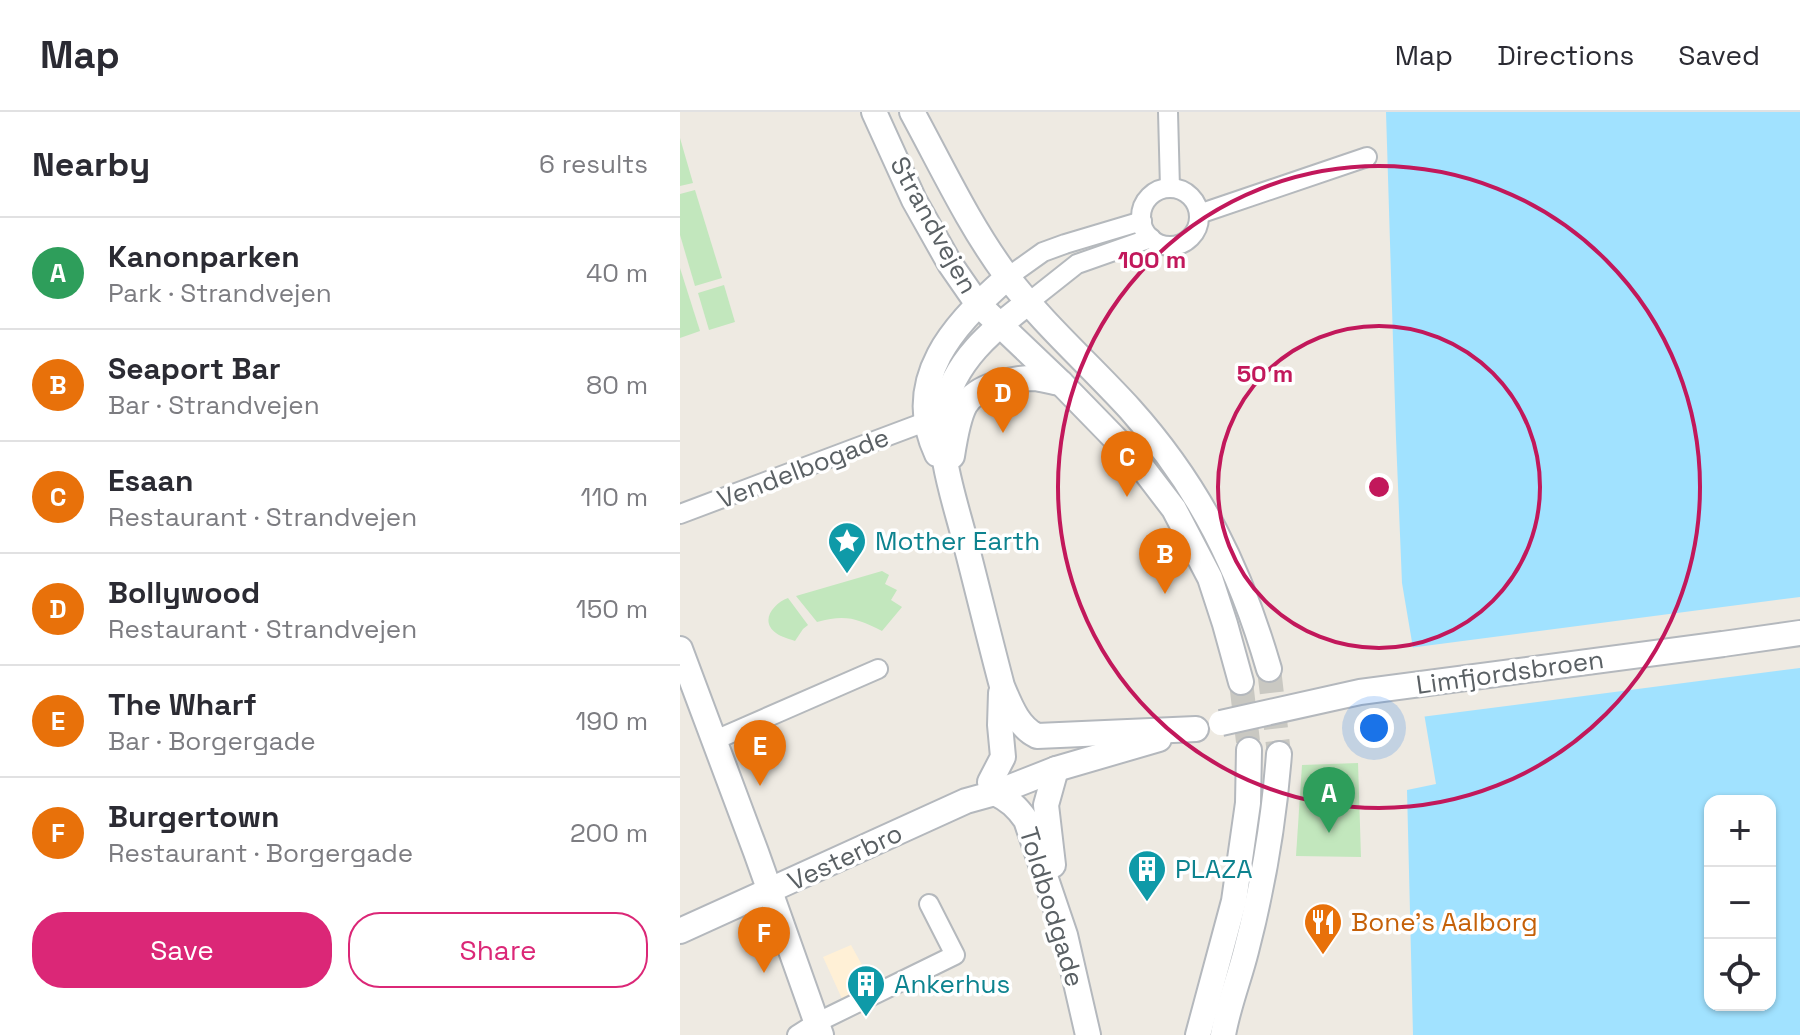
<!DOCTYPE html>
<meta charset="utf-8">
<style>
:root{--surface:#fff;--page:#f2f2f3;--text:#2b2b33;--muted:#7c7c81;--line:#e1e1e2;--accent:#db2777}
body{margin:0;font-family:"Space Grotesk",sans-serif;background:var(--page);color:var(--text)}
.controls{position:absolute;right:24px;bottom:24px;display:grid;overflow:hidden;border-radius:16px;box-shadow:0 2px 6px #0004}
.controls button{width:72px;height:72px;display:grid;place-items:center;padding:0;border:0;border-bottom:2px solid var(--line);background:var(--surface);color:var(--text);font:40px sans-serif}
.you{position:absolute;left:694px;top:616px;width:28px;height:28px;margin:-20px;border:6px solid #fff;border-radius:50%;background:#1a73e8;box-shadow:0 0 0 12px #1a73e833}
.badge{display:grid;place-items:center;width:52px;height:52px;border-radius:50%;background:var(--accent);color:#fff;font-size:26px;font-weight:700}
.pin{position:absolute;translate:-50% -66px;filter:drop-shadow(0 2px 4px #0008)}
.pin::after{content:'';position:absolute;top:42px;width:28px;height:24px;background:inherit;clip-path:polygon(0 0,100% 0,50% 100%)}
.list{margin:0;padding:0;list-style:none}
h2{display:flex;justify-content:space-between;align-items:center;height:104px;margin:0;padding:0 32px;font-size:34px}
h2 small{font-size:26px;font-weight:400;color:var(--muted)}
.list li{display:grid;grid-template-columns:52px 1fr auto;gap:24px;align-items:center;box-sizing:border-box;height:112px;padding:0 32px;border-top:2px solid var(--line)}
.list b{display:block;font-size:30px;white-space:nowrap}
.list p{margin:0;font-size:26px;white-space:nowrap;color:var(--muted)}
.list em{font-size:26px;font-style:normal;color:var(--muted)}
.actions{display:flex;gap:16px;padding:24px 32px}
.actions a{flex:1;padding:18px 0;border:2px solid var(--accent);border-radius:32px;text-align:center;font-size:28px;color:var(--accent)}
.actions .main{background:var(--accent);color:#fff}
.icon{flex:none;width:44px;height:44px;fill:none;stroke:currentColor;stroke-width:2;stroke-linecap:round;stroke-linejoin:round}
.map{position:relative;flex:none;width:1120px;height:923px;overflow:hidden}
header{display:flex;align-items:center;gap:48px;box-sizing:border-box;height:112px;padding:0 40px;background:var(--surface);border-bottom:2px solid var(--line)}
header strong{font-size:38px}
nav{display:flex;gap:44px;margin-inline-start:auto;font-size:28px}
main{display:flex}
aside{flex:1;background:var(--surface)}
.map>svg:first-child{display:block}
.commercial{fill:#fff0d6}
.green{fill:#c2e7bd}
.water{fill:#a1e2ff;fill-rule:evenodd}
.pier{fill:#eeeae2}
.lines{fill:none;stroke-linecap:round;stroke-linejoin:round}
.secondary-tunnel{stroke:#c9c8c2;stroke-width:24;stroke-dasharray:24 12;stroke-linecap:butt}
.street-casing{stroke:#b5b9bd;stroke-width:22}
.secondary-casing{stroke:#b4b8bd;stroke-width:28}
.street{stroke:#fff;stroke-width:18}
.secondary{stroke:#fff;stroke-width:24}
.secondary-bridge-casing{stroke:#b4b8bd;stroke-width:28;stroke-linecap:butt}
.secondary-bridge{stroke:#fff;stroke-width:24}
.ring{fill:none;stroke:#c2185b;stroke-width:4}
.labels{text-anchor:middle;stroke-width:7;stroke-linejoin:round;paint-order:stroke}
.street-label{font-size:26px;fill:#5a6064;stroke:#fff}
.culture-label{font-size:26px;fill:#0d838f;stroke:#fff;text-anchor:start}
.food-label{font-size:26px;fill:#c56008;stroke:#fff;text-anchor:start}
.centre{fill:#c2185b;stroke:#fff;stroke-width:4}
.ring-label{font-size:24px;text-anchor:middle;font-weight:bold;fill:#c2185b;stroke:#fff;stroke-width:7;stroke-linejoin:round;paint-order:stroke}
</style>
<header>
<strong>Map</strong>
<nav><a>Map</a><a>Directions</a><a>Saved</a></nav>
</header>
<main>
<aside>
<h2>Nearby<small>6 results</small></h2>
<ul class="list">
<li><span class="badge" style="background:#2e9e5b">A</span><div><b>Kanonparken</b><p>Park · Strandvejen</p></div><em>40 m</em></li>
<li><span class="badge" style="background:#e8710a">B</span><div><b>Seaport Bar</b><p>Bar · Strandvejen</p></div><em>80 m</em></li>
<li><span class="badge" style="background:#e8710a">C</span><div><b>Esaan</b><p>Restaurant · Strandvejen</p></div><em>110 m</em></li>
<li><span class="badge" style="background:#e8710a">D</span><div><b>Bollywood</b><p>Restaurant · Strandvejen</p></div><em>150 m</em></li>
<li><span class="badge" style="background:#e8710a">E</span><div><b>The Wharf</b><p>Bar · Borgergade</p></div><em>190 m</em></li>
<li><span class="badge" style="background:#e8710a">F</span><div><b>Burgertown</b><p>Restaurant · Borgergade</p></div><em>200 m</em></li>
</ul>
<div class="actions"><a class="main">Save</a><a>Share</a></div>
</aside>
<div class="map">
<svg width="1120" height="923" viewBox="0 0 1120 923">
<rect width="100%" height="100%" fill="#eeeae2"/>
<!-- commercial -->
<path class="commercial" d="M171 833 193 873 163 889 143 845Z"/>
<!-- green -->
<g class="green">
<path d="M0 26 13 71 0 74Z"/>
<path d="M15 78 42 166 15 174 0 123V82Z"/>
<path d="M0 156 20 219 0 226Z"/>
<path d="M44 173 55 210 29 218 18 181Z"/>
<path d="M202 459 209 463 205 472 217 478 211 488 222 495 202 519C177 506 165 502 137 510L116 484Z"/>
<path d="M108 486 128 513 123 517 115 529C110 527 101 525 96 521 79 509 94 491 108 486Z"/>
<path d="M678 651 681 745 616 744 622 653Z"/>
</g>
<!-- water -->
<path class="water" d="M706 0H1120V923H733L727 678 756 672 722 471 716 326ZM1030 689H1090V893H1030Z"/>
<!-- pier -->
<path class="pier" d="M1120 485V556L741 605 729 536Z"/>
<g class="lines">
<!-- secondary-tunnel -->
<g class="secondary-tunnel">
<path d="M589 557 599 642"/>
<path d="M561 570 569 638"/>
</g>
<!-- street casing -->
<g class="street-casing">
<g id="street">
<path d="M488 0 490 76"/>
<circle cx="490" cy="105" r="29"/>
<path d="M519 102 687 45"/>
<path d="M328 165 363 140 385 132 462 109"/>
<path d="M349 190 397 152 471 126"/>
<path d="M0 402 245 310"/>
<path d="M33 629 198 557"/>
<path d="M117 923 136 911 275 843 249 792"/>
</g>
</g>
<!-- secondary casing -->
<g class="secondary-casing">
<g id="secondary">
<path d="M194 0 234 88 270 152 297 191 381 271 458 350 494 397 530 466 545 512 561 570"/>
<path d="M232 0C262 55 289 113 326 163 363 212 409 252 450 297 520 375 560 457 589 557"/>
<path d="M349 190C312 218 273 250 264 298 256 335 275 390 284 425 297 475 309 525 322 574 330 593 338 615 357 624L516 617"/>
<path d="M257 342C222 268 274 211 328 165"/>
<path d="M272 344C274 331 279 304 285 293 297 273 333 266 355 266 363 267 372 270 381 271"/>
<path d="M1043 532 1120 521"/>
<path d="M0 537 76 740 141 923"/>
<path d="M310 670 323 645 320 613 321 581"/>
<path d="M315 681C329 688 337 695 346 708L385 823 408 923"/>
<path d="M373 753 366 693 376 657"/>
<path d="M0 819 286 689 315 681 376 657 479 627"/>
<path d="M518 923 554 789 568 691 569 638"/>
<path d="M543 923C548 894 559 867 566 839 583 774 594 708 599 642"/>
</g>
</g>
<!-- street -->
<use href="#street" class="street"/>
<!-- secondary -->
<use href="#secondary" class="secondary"/>
<!-- secondary-bridge casing -->
<g class="secondary-bridge-casing">
<path id="secondary-bridge" d="M541 611 680 580 1043 532"/>
</g>
<!-- secondary-bridge -->
<use href="#secondary-bridge" class="secondary-bridge"/>
</g>
<!-- distance rings -->
<g class="ring">
<circle cx="699" cy="375" r="161"/>
<circle cx="699" cy="375" r="321"/>
</g>
<!-- icons -->
<defs>
<g id="sight-pin" transform="scale(2)"><path d="M0 17L-7.5 6A9.5 9.5 0 1 1 7.5 6Z" fill="#0f9aa8" stroke="#fff"/><path d="M0-6L1.8-2.2L6-1.7L2.9 1.2L3.7 5.4L0 3.3L-3.7 5.4L-2.9 1.2L-6-1.7L-1.8-2.2Z" fill="#fff"/></g>
<g id="building-pin" transform="scale(2)"><path d="M0 17L-7.5 6A9.5 9.5 0 1 1 7.5 6Z" fill="#0f9aa8" stroke="#fff"/><path d="M-4-6H4V6H1V3H-1V6H-4ZM-2.5-4.3h1.7v1.8h-1.7ZM.8-4.3h1.7v1.8H.8ZM-2.5-1h1.7V.8h-1.7ZM.8-1h1.7V.8H.8Z" fill="#fff"/></g>
<g id="restaurant-pin" transform="scale(2)"><path d="M0 17L-7.5 6A9.5 9.5 0 1 1 7.5 6Z" fill="#e8710a" stroke="#fff"/><path d="M-5-6h1v4h1v-4h1v4h1v-4h1v5L-1.5 .5V6h-2V.5L-5-1ZM5-6V6H3V1.5H1.5Q1.5-4 5-6Z" fill="#fff"/></g>
</defs>
<g fill-rule="evenodd">
<use href="#sight-pin" x="167" y="429"/>
<use href="#building-pin" x="467" y="757"/>
<use href="#restaurant-pin" x="643" y="810"/>
<use href="#building-pin" x="186" y="872"/>
</g>
<g class="labels">
<!-- street labels -->
<g class="street-label">
<text transform="translate(254 113) rotate(61)" y="9">Strandvejen</text>
<text transform="translate(123 356) rotate(-21)" y="9">Vendelbogade</text>
<text transform="translate(830 560) rotate(-8)" y="9">Limfjordsbroen</text>
<text transform="translate(165 745) rotate(-25)" y="9">Vesterbro</text>
<text transform="translate(372 795) rotate(73)" y="9">Toldbodgade</text>
</g>
<!-- culture labels -->
<g class="culture-label">
<text x="195" y="438">Mother Earth</text>
<text x="495" y="766">PLAZA</text>
<text x="214" y="881">Ankerhus</text>
</g>
<!-- food labels -->
<g class="food-label">
<text x="671" y="819">Bone's Aalborg</text>
</g>
</g>
<circle cx="699" cy="375" r="12" class="centre"/>
<g class="ring-label">
<text x="472" y="156">100 m</text>
<text x="585" y="270">50 m</text>
</g>
</svg>
<div class="controls">
<button>+</button>
<button>−</button>
<button><svg class="icon" aria-label="locate" viewBox="0 0 24 24"><circle cx="12" cy="12" r="6"/><path d="M12 2v4M12 18v4M2 12h4M18 12h4"/></svg></button>
</div>
<div class="you"></div>
<div class="pin badge" style="left:649px;top:721px;background:#2e9e5b">A</div>
<div class="pin badge" style="left:485px;top:482px;background:#e8710a">B</div>
<div class="pin badge" style="left:447px;top:385px;background:#e8710a">C</div>
<div class="pin badge" style="left:323px;top:321px;background:#e8710a">D</div>
<div class="pin badge" style="left:80px;top:674px;background:#e8710a">E</div>
<div class="pin badge" style="left:84px;top:861px;background:#e8710a">F</div>
</div>
</main>
